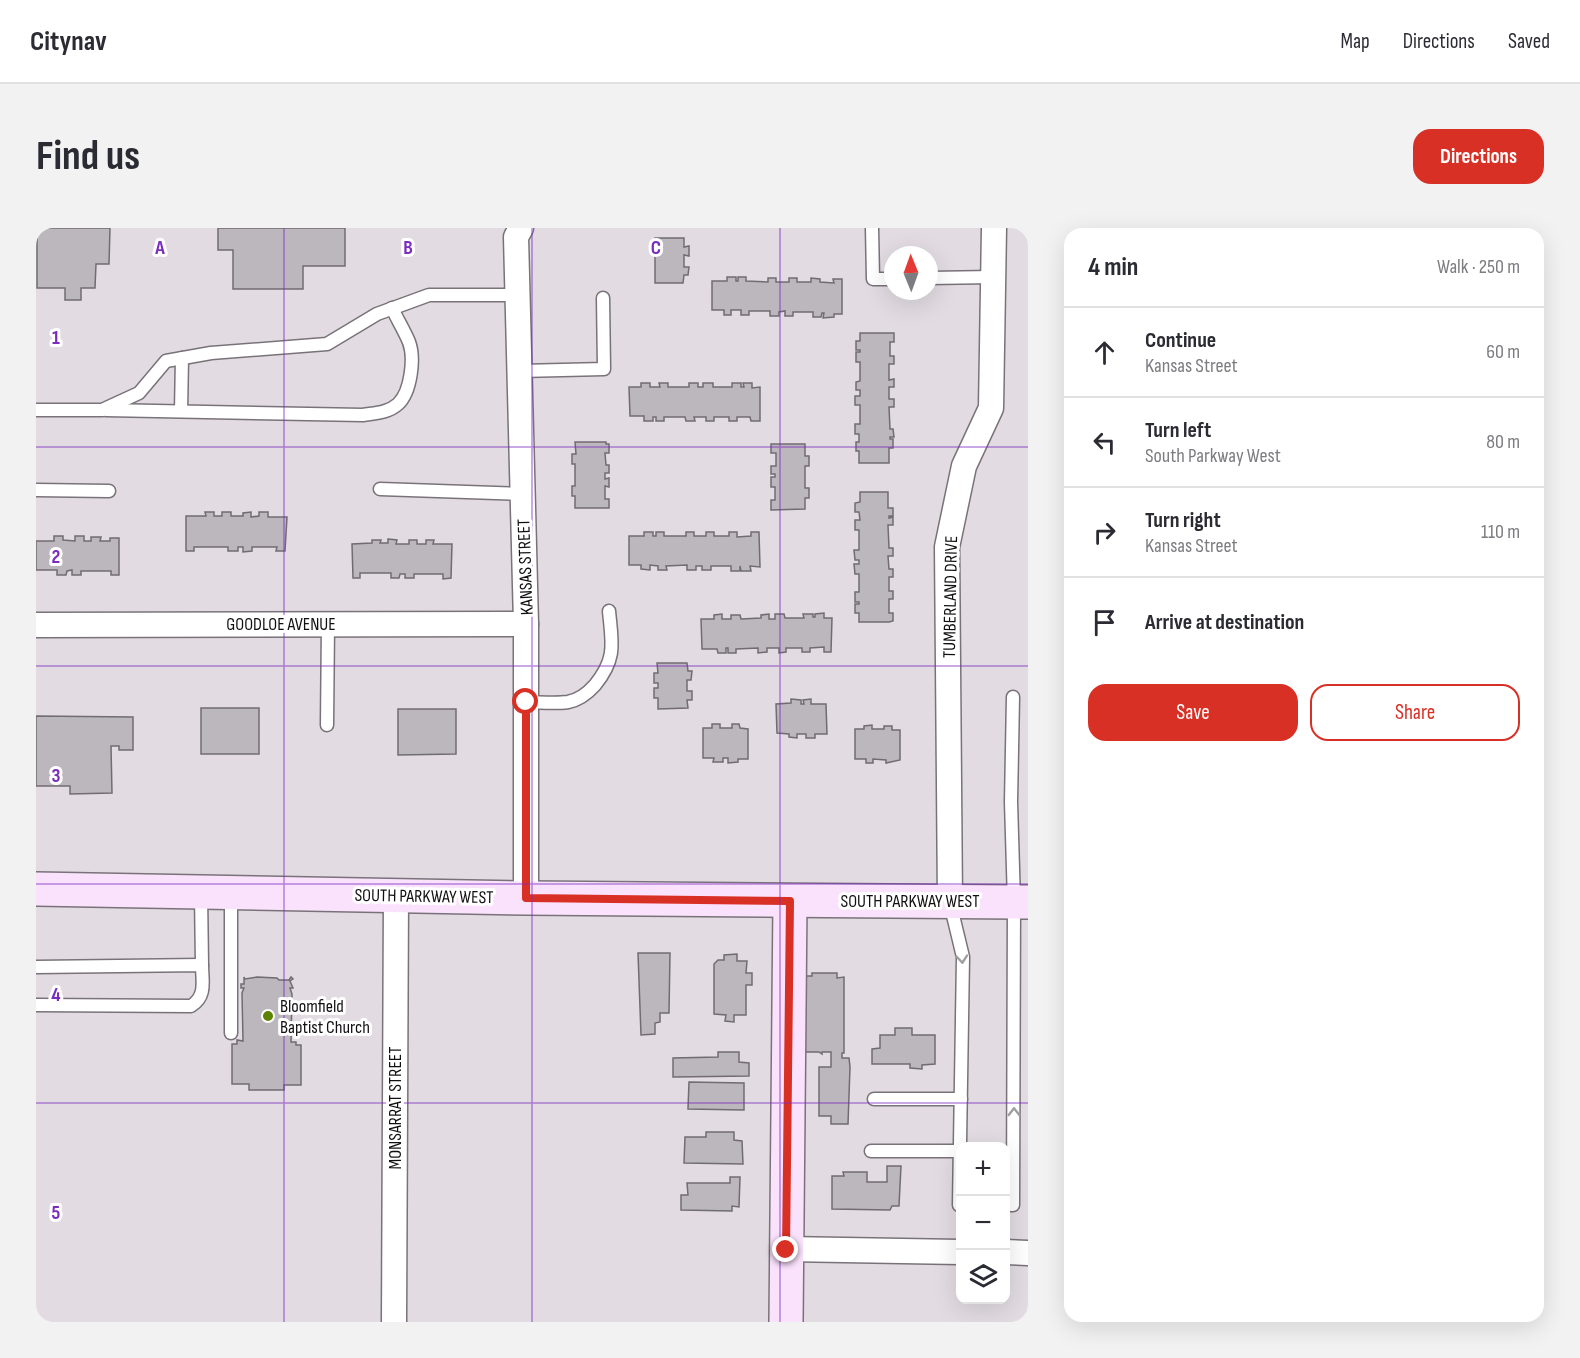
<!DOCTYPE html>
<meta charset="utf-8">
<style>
:root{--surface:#fff;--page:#f2f2f3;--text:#2b2b33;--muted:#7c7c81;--line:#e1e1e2;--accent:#d93025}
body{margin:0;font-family:"Sofia Sans Condensed",sans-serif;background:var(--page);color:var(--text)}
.controls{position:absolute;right:18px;bottom:18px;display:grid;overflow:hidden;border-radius:12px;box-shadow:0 6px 24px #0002}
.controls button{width:54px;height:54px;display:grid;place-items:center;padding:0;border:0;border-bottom:2px solid var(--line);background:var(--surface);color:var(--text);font:30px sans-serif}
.compass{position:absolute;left:848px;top:18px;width:54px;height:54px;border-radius:50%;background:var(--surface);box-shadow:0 6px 24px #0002;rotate:359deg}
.stop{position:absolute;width:18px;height:18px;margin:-14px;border:4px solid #d93025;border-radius:50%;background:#fff}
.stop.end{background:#d93025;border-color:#fff;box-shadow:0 2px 6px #0008}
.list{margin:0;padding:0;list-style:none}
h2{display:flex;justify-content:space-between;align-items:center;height:78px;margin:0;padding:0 24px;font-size:26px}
h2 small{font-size:20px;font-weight:400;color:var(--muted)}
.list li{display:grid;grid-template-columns:39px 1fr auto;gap:18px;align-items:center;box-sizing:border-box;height:90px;padding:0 24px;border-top:2px solid var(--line)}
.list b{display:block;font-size:22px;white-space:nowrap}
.list p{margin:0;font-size:20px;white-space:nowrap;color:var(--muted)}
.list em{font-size:20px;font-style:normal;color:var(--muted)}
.actions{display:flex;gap:12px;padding:18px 24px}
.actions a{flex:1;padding:14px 0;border:2px solid var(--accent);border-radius:18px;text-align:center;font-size:21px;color:var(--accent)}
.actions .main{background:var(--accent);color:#fff}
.icon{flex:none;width:33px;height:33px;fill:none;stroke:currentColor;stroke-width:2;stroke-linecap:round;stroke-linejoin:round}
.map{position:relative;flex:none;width:992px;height:1094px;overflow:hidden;border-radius:18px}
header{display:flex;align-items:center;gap:36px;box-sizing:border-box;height:84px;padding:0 30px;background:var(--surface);border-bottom:2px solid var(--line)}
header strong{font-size:28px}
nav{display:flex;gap:33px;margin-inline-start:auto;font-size:21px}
.intro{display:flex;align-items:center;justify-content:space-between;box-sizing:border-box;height:144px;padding:0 36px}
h1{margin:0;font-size:42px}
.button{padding:15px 27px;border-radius:18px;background:var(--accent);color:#fff;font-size:21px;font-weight:700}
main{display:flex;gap:36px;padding:0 36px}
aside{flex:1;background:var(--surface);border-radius:18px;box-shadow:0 6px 24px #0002}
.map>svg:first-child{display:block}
.building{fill:#bcb7bc;stroke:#716c71;stroke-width:1.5}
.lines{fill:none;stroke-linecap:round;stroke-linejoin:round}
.lane-casing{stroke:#797379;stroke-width:15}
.street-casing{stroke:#797379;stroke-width:27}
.secondary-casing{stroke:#797379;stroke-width:36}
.lane{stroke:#fff;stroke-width:12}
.street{stroke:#fff;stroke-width:24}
.secondary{stroke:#fae2fc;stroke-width:33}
.oneway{stroke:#a09fa0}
.route{stroke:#d93025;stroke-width:8}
.grid{fill:none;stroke:#7b2cbf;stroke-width:1.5;stroke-opacity:0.55}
.poi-dot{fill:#5d8200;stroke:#fff;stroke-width:2}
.labels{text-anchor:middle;stroke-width:6;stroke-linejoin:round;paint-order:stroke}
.street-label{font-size:18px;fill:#110f11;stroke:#fff}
.poi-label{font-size:18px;fill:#110f11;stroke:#fff;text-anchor:start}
.grid-label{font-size:20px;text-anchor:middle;font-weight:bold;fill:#7b2cbf;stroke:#fff;stroke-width:6;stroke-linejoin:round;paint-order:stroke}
</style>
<header>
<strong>Citynav</strong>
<nav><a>Map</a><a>Directions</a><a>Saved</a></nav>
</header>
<div class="intro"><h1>Find us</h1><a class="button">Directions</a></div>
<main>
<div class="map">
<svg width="992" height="1094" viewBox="0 0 992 1094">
<rect width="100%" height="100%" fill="#e2dce2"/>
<!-- building -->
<g class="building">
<path d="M1 0H74L73 36H60L59 60H45V72H29V60H1Z"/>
<path d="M182 0H309V38H267V61H197V22H182Z"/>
<path d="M619 10H648V19L653 18V28L648 27V39H653L652 47H648L647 55H619Z"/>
<path d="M691 49H700V53H702V49H710V53L732 54V50H740V54H753V50H761V54H775V50L784 51V54L798 55 797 51H806V86H798V89L787 90 788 85H786L785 89H777V84H757V88H749V83L743 84V88H734V83H713V87H705V82H695V87H688V82H676V53H691Z"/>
<path d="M824 105H858V114H854V128H858V136H853V152L858 151V159H853V171H858V179H853L854 201H857L858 209H854V211H857V220H853V235H823V223H820V214H823V206H819V196H824V177H819V168H824V162H820V154L824 153V134H820V124H824V122H820V113H824Z"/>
<path d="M605 155H614V159H624L623 155H632V159H653V155H662V159H667V155H677V159H696V155H705V159H708L707 155H716V160L724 159V193H715L714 189H701V193H693V189H678V193H670V189H658L659 193H650L649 189H628V193H620V189H617V193H608V188H594L593 159H605Z"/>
<path d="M539 214H570V216H573V225H569L570 237H573V245H569V251L573 250V259L569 258V271H573V280H539V268H536V258H539V236H536V226H540Z"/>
<path d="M735 216H769V228H773V238H769V260H773V270H769V281L735 282V272H739V259H735V249H739V246H735V238H740V225H735Z"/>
<path d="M824 264H852V280H857V288H853V290L857 289V297H852L853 320H857V328H852L853 341H857V349H853V363H857V371H853V385H857V393L853 394H823V385H819V376H823V374H819V364H823V346H819L818 336H823V332H819L818 322H823V302H819V292H824L823 284H819V275L824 274Z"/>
<path d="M169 284H178V288H186V284H195V288H207V285L215 284V289L223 288V284H232V289H251L249 323H240L241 319H216V323L207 324V319H202V323H192V319H158V323H150V288H170Z"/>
<path d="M608 304H617V308H620V304H628V308H650V304H658V308H670V304H678V308H693V304H701V309L715 308V304H723L724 339 714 338 715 343H705L704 338V343H695V338H675V342H666V338H660V342H651V337L630 338 631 342H622V338L614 337V342L605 341V337H593V308H608Z"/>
<path d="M18 308H27V312L39 313V308H48V313H55V309H65L64 313H74V310H83V347H75V343H45V347H36V342L31 343 30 347H21V342H0V313H18Z"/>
<path d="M352 311 361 312 360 316H373V312H381V316H390V312H398L397 316H416L415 350 407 351V346H378V350H369V346H364L363 350H355V345H324V350H317L316 316 336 315V312H345L344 315H352Z"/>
<path d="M788 385V390H796L795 424H788V419L774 420V424H766V420H750V424L743 425V420H731V424L722 425V420L700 421V425H692V420H690V425H682L681 421H666L665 391H678V387L686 386V391H695V387H704L705 391 725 390V387L733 386V391H739V386H748L749 390H768L767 386H777V389H779V386Z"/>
<path d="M621 435H651L652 443H656L655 452H651V463H656V472H651L652 480 622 481V470H618V460H622V455H618V445H622Z"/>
<path d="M755 471 765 472V476H768L767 472 775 471V476H790L791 506H779V510H770V506H761V510L753 509V506L741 505 740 476 755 475Z"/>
<rect x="165" y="480" width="58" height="46"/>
<path d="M362 481H420V526L362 527Z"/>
<path d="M0 488 97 489V522H83V518H75L76 565 34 566V558H0Z"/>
<path d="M676 496H684V500H696V496H703L704 500 712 501V531H702V534L692 535V530H687V534H677L678 530H667V500H676Z"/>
<path d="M836 497V501H848V498H856V502H864V532L850 535V532L837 531V535H830V531H819V501H828V498Z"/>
<path d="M602 725H634L633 785H624V794L619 795V806L605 807Z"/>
<path d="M701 726V733H711L710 745H716V757H710V787H698V794L689 793 690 787 678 786V736L682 732H688V727Z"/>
<path d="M776 745H801V750L808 749V825H806V830H813L814 839 812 896H795V888H783V839H795V824H786V826L783 824H765L766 748H776Z"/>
<path d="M208 749 209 751 221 749 241 750 243 752H253L255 749 257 751 254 753 257 760H254L256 766 255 814H260V817H265V857H248V862H213V856H196V816H201V812L207 813 206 765 208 760H205V756H208Z"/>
<path d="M859 800H876V807H899V836L886 837V841L874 840V836H836V821L844 820V807H859Z"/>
<path d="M682 824H703V834L713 835V848L637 849V830L682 829Z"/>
<path d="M653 854 708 855V882L652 881Z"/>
<path d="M670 904H698V912L706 913 707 936 648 935 649 909H670Z"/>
<path d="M851 938H865L863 978H856L854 982 796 981V948H808L807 944H831V954H851Z"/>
<path d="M694 949H704L703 979 696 978V983L645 982V967H652L651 955H694Z"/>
</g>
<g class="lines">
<!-- lane casing -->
<g class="lane-casing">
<g id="lane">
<path d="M836 0 837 51H857"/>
<path d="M893 50 957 49"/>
<path d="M484 143 568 141 567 70"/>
<path d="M0 182H66L103 165 130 133 175 125 291 116 341 86 393 67H482"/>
<path d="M70 182 327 187C339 185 352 185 362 176 375 164 379 130 373 114 368 102 361 91 356 80"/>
<path d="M145 183 146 130"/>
<path d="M344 261 487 266"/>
<path d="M0 262 73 263"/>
<path d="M490 474C503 474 518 476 532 474 543 472 551 466 559 457 581 430 576 415 573 383"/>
<path d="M291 497 292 396"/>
<path d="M195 665V805"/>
<path d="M165 666 166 737"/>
<path d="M914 675 927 729 923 977H924"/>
<path d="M0 739 166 737C166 753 171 768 155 778L0 777"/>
<path d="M838 871H925"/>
<path d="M835 923H924"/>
<path d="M969 977H977L978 674 975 574 977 469"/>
</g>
</g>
<!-- street casing -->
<g class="street-casing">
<g id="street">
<path d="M485 0 480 9 490 396V670"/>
<path d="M0 397 490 396"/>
<path d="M914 674 911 319 928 238 955 180 958 0"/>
<path d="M750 1021 924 1024"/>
<path d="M969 1024 992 1025"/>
<path d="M358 1094 360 667"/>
</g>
</g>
<!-- secondary casing -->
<g class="secondary-casing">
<g id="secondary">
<path d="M0 661 490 670 992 674"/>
<path d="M750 1094 754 673"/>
</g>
</g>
<!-- lane -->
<use href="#lane" class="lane"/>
<!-- street -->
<use href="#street" class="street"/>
<!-- secondary -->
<use href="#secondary" class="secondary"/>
</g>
<!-- one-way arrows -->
<defs><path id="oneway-chevron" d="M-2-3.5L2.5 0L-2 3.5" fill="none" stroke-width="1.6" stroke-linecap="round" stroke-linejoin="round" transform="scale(1.5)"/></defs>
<g class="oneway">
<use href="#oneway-chevron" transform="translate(926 731) rotate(85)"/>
<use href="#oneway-chevron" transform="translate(978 884) rotate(-90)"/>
</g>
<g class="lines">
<!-- route -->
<path class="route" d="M490 474V670L754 673 750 1022"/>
</g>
<!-- grid -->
<path class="grid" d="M248 0V1094M496 0V1094M744 0V1094M0 219H992M0 438H992M0 656H992M0 875H992"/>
<!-- markers -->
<circle class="poi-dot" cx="232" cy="788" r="6"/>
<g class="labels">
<!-- street labels -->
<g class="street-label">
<text transform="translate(489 339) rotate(-92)" y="6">KANSAS STREET</text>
<text transform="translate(914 369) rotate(-89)" y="6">TUMBERLAND DRIVE</text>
<text x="245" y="402">GOODLOE AVENUE</text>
<text transform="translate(388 668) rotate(1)" y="6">SOUTH PARKWAY WEST</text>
<text x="874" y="679">SOUTH PARKWAY WEST</text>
<text transform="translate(359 880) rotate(-90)" y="6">MONSARRAT STREET</text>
</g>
<!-- poi labels -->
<g class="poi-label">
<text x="244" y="784">Bloomfield<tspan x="244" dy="21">Baptist Church</tspan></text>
</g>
</g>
<g class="grid-label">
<text x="124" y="26">A</text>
<text x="372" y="26">B</text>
<text x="620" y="26">C</text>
<text x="20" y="116">1</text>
<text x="20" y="335">2</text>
<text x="20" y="554">3</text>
<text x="20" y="773">4</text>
<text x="20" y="991">5</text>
</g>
</svg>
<div class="controls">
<button>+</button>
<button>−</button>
<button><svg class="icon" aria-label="layers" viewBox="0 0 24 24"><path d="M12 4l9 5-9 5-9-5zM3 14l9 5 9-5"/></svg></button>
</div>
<svg class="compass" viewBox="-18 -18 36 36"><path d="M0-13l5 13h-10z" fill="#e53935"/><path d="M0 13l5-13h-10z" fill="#7c7c81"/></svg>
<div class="stop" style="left:490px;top:474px"></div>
<div class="stop end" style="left:750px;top:1022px"></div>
</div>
<aside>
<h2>4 min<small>Walk · 250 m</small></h2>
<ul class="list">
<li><svg class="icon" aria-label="ahead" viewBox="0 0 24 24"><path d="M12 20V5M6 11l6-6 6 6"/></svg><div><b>Continue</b><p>Kansas Street</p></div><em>60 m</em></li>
<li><svg class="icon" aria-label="left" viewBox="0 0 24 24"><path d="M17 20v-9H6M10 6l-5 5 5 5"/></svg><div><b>Turn left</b><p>South Parkway West</p></div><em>80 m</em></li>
<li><svg class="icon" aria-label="right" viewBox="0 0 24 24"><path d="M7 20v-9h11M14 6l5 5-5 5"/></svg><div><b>Turn right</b><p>Kansas Street</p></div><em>110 m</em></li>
<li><svg class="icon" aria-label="arrive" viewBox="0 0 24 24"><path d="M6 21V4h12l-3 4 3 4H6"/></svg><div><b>Arrive at destination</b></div></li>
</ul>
<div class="actions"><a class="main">Save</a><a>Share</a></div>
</aside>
</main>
